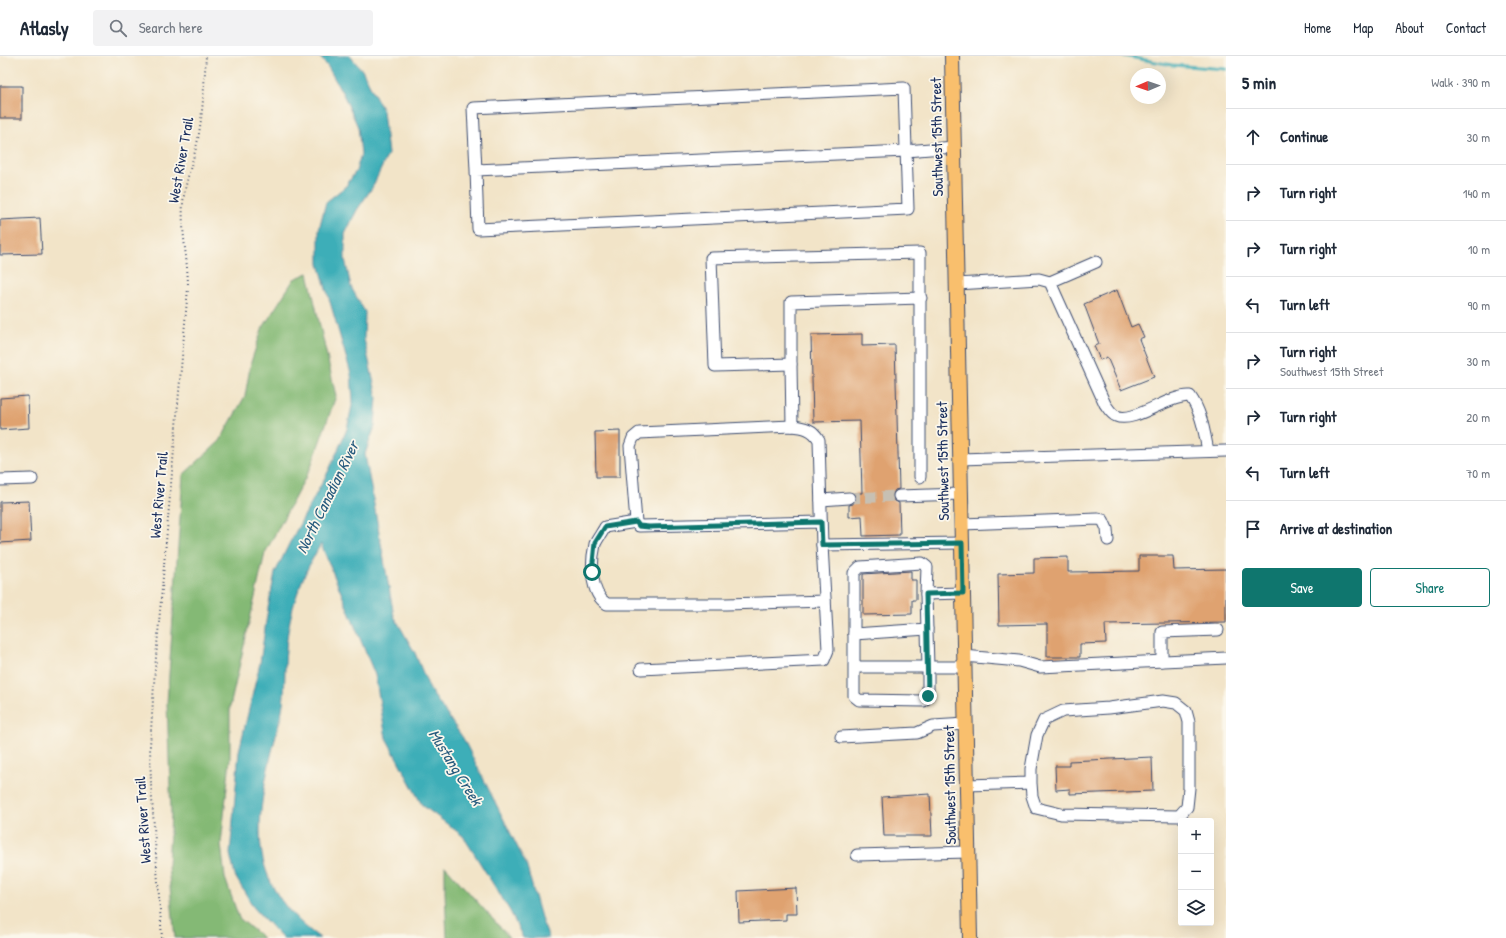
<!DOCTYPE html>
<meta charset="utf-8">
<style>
:root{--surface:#fff;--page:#f2f2f3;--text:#1f2937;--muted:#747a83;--line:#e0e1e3;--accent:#0f766e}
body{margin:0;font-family:"Patrick Hand",sans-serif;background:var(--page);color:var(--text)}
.controls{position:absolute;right:12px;bottom:12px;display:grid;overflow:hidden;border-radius:4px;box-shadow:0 4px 16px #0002}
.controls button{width:36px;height:36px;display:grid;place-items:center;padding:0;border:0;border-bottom:1px solid var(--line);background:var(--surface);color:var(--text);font:20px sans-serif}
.compass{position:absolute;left:1130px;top:12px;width:36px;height:36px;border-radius:50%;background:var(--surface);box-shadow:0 4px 16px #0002;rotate:268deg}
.stop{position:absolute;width:12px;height:12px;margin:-9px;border:3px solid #0f766e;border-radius:50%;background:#fff}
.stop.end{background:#0f766e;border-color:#fff;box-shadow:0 1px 4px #0008}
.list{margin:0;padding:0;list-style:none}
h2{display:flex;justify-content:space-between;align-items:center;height:52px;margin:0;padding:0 16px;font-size:17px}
h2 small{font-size:13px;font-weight:400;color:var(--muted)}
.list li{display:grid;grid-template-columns:26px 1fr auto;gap:12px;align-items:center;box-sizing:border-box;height:56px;padding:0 16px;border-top:1px solid var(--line)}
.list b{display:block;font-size:15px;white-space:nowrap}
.list p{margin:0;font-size:13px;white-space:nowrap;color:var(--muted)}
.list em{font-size:13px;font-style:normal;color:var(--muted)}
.actions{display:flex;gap:8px;padding:12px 16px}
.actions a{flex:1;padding:9px 0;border:1px solid var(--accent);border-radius:4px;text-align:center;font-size:14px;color:var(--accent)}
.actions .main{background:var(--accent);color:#fff}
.icon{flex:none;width:22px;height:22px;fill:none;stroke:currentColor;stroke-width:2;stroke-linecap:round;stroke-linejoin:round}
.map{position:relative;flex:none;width:1226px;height:882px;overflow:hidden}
header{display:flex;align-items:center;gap:24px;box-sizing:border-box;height:56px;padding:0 20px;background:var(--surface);border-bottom:1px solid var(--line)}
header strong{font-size:19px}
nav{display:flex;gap:22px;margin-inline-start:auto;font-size:14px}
.search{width:280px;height:36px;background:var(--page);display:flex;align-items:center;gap:10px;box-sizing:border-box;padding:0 14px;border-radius:4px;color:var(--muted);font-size:15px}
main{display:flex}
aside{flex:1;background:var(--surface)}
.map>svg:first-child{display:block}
.forest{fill:#84b974;stroke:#507469}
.water{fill:#3daeb8;stroke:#2c6e8b}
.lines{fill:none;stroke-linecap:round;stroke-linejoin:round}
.stream{stroke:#3daeb8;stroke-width:3}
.building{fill:#dfa270}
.minor-tunnel{stroke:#c7c0b3;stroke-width:11;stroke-dasharray:11 5.5;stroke-linecap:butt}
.minor-casing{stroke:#3b4a6e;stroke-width:13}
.major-casing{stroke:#3b4a6e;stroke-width:16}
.path{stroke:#3b4a6e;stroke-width:2;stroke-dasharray:1 3;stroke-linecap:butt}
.minor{stroke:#fff;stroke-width:11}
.major{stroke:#f9bf6d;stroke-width:14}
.route{stroke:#0f766e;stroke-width:5}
.labels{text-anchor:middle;stroke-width:3.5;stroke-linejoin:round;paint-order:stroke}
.street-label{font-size:15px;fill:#1b2f5e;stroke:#fbf7ec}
.water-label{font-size:16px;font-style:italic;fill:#275b7e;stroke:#fbf7ec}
</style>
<header>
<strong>Atlasly</strong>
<div class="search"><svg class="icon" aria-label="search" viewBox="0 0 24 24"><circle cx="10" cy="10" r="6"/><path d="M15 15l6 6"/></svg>Search here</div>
<nav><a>Home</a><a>Map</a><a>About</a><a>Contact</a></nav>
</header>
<main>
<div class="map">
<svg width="1226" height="882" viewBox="0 0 1226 882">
<rect width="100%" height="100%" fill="#fbf7ec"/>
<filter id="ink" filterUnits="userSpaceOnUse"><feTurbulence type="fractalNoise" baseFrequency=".025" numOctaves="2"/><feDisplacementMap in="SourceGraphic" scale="8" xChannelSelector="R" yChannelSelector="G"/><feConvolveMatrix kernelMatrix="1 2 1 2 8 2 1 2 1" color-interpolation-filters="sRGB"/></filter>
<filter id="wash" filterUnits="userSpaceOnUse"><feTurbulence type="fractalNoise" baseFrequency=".012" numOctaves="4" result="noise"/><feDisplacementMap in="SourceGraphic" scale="16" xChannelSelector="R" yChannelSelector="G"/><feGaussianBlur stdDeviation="0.9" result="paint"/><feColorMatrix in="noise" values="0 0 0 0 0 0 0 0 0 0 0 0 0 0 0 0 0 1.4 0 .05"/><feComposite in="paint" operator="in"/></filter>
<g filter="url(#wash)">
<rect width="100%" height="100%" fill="#f2e4c8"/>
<!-- forest -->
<g class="forest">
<path d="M308 217 336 340 310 413 265 497 230 651V703L221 788 225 822 239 862 263 882H175L168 810 171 758 167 647 183 419 220 385 245 340 251 306 262 273 294 223Z"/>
<path d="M445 810 508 880 509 882H447L445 836Z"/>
</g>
<!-- water -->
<path class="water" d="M319 0H350L362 14 383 55 388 98 372 132 357 154 345 178V203L351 231 365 256 364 283 377 341 375 370 365 398 394 560 415 597 430 634 463 682 526 808 542 865 549 882H523L510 855 463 780 422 749 386 682 375 619 321 488C301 521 289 554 286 593 284 613 286 633 282 654 281 663 277 673 275 683 255 765 243 826 320 882H282L254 852 235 820 230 798 239 695 260 607 268 552 275 517 289 488 329 414 347 373 353 345 351 318 319 208V173L326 146 346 130 356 115 361 98 358 71 343 38 328 11Z"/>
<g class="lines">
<!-- stream -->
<path class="stream" d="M1124 0 1172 9 1226 13"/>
</g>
<g id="blocks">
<!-- building -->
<g class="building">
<rect x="0" y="30" width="22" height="32"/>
<path d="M40 162 42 198 0 199V164Z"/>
<path d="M1117 234 1131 271 1138 268 1144 281 1139 283 1154 321 1121 334 1107 301 1100 304 1094 290 1099 288 1084 248Z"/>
<path d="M862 278V290L895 289 899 433 895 434 892 440 893 444 899 447 900 479 863 480 862 460 849 461V449L853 448 856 442 854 437H862L860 365 813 366 811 279Z"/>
<path d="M28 340 29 372 0 374V342Z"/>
<path d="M620 375V421H596L595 376Z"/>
<path d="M29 445 31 485 0 487V446Z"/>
<path d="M1139 500H1173L1174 514 1226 513V566L1105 568 1106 587 1080 588V601H1047V568L999 569 998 518 1034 517V502L1068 501V516L1139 515Z"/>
<path d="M911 515V524H916V544H912V558L863 559V518Z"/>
<path d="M1152 701 1153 735 1070 738V733L1056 734 1055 710H1069V705Z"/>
<path d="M930 738 932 780H884L882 741Z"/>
<path d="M796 832 797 858H786V864L739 866 738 835Z"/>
</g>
</g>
</g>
<g filter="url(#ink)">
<use href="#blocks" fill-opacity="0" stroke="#3b4a6e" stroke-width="1"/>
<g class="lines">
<!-- minor-tunnel -->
<path class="minor-tunnel" d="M849 442 899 440"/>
<!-- minor casing -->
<g class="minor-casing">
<g id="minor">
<path d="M476 114 473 52 904 32 908 153 478 173 476 114 906 95 954 91"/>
<path d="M1050 226 1096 206"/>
<path d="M957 228 1039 223 1050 226 1105 348C1108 352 1111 358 1116 360 1134 368 1168 339 1190 340 1202 357 1204 375 1208 395"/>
<path d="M791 308 792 370"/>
<path d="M960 403 1226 395"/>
<path d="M920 421V197L711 202 715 310 791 308V246L921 242"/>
<path d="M0 424 32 423"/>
<path d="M899 440 961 438"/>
<path d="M821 444 849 442"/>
<path d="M636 466 605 471C602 477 597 483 595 488 591 506 589 537 607 548H726L825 545"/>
<path d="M821 466 639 470 636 466 630 390 633 382 639 377 792 370C804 371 813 373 819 384L822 489 962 487"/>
<path d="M962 468 1098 463 1103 464 1107 473 1108 484"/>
<path d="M963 537 926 538 928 611H964"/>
<path d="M854 578 927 573"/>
<path d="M964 600 1019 605 1040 611 1226 602"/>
<path d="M1162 605V576L1218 574"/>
<path d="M854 611H928V639L924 645 859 644 854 640V517L860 511 922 507 927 511 926 538"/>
<path d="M641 613 824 604 828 594 822 489"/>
<path d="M841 681 917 677 933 670 966 668"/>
<path d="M967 729 1031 727 1032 740 1036 752 1061 758 1179 760 1187 751 1189 732V666L1186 655 1176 647 1163 645 1109 652 1063 655 1044 664 1037 679 1031 713V727"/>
<path d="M857 799 968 796"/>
</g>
</g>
<!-- major casing -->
<g class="major-casing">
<path id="major" d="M952 0 970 882"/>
</g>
<!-- path -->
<path class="path" d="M162 882 151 729 150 690 155 613 188 232C188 204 181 176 183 147 185 127 192 108 197 88 203 59 204 29 206 0"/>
<!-- minor -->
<use href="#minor" class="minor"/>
<!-- major -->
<use href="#major" class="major"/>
</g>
</g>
<g class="lines" filter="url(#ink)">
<!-- route -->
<path class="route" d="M592 516 595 487 605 471 636 466 639 470 649 471 821 466 822 489 962 487 963 537 926 538 928 640"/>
</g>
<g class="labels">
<!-- street labels -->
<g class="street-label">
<text transform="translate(937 81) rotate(-91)" y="5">Southwest 15th Street</text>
<text transform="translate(181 104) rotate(-80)" y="5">West River Trail</text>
<text transform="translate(943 405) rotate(-91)" y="5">Southwest 15th Street</text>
<text transform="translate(159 439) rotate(-85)" y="5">West River Trail</text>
<text transform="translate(950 729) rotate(-91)" y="5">Southwest 15th Street</text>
<text transform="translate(143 764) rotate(-94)" y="5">West River Trail</text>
</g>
<!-- water labels -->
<g class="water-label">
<text transform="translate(327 441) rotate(-64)" y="6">North Canadian River</text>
<text transform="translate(456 711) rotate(58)" y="6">Mustang Creek</text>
</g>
</g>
</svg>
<div class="controls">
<button>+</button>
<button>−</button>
<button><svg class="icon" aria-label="layers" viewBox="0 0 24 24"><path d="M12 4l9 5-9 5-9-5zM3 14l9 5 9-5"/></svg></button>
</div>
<svg class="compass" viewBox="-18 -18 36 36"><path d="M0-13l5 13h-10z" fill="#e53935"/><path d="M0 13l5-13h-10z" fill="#747a83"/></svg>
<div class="stop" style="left:592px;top:516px"></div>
<div class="stop end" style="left:928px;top:640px"></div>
</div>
<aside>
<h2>5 min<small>Walk · 390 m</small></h2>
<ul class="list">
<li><svg class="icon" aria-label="ahead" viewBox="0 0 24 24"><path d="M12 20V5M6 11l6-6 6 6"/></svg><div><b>Continue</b></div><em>30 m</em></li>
<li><svg class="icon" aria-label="right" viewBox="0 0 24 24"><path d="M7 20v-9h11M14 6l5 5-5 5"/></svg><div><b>Turn right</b></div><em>140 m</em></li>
<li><svg class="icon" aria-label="right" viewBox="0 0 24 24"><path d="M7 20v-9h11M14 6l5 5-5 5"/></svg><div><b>Turn right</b></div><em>10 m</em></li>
<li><svg class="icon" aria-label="left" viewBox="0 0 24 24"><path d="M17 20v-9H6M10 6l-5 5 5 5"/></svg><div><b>Turn left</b></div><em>90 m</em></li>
<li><svg class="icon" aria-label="right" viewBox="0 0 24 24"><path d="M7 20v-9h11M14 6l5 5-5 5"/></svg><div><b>Turn right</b><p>Southwest 15th Street</p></div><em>30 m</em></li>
<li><svg class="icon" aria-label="right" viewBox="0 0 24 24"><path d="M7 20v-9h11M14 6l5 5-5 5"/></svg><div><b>Turn right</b></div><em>20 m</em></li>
<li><svg class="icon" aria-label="left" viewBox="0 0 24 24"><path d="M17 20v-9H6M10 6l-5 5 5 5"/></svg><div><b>Turn left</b></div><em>70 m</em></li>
<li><svg class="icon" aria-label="arrive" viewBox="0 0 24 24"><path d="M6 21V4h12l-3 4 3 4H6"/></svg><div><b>Arrive at destination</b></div></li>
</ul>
<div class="actions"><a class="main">Save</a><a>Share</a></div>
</aside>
</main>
